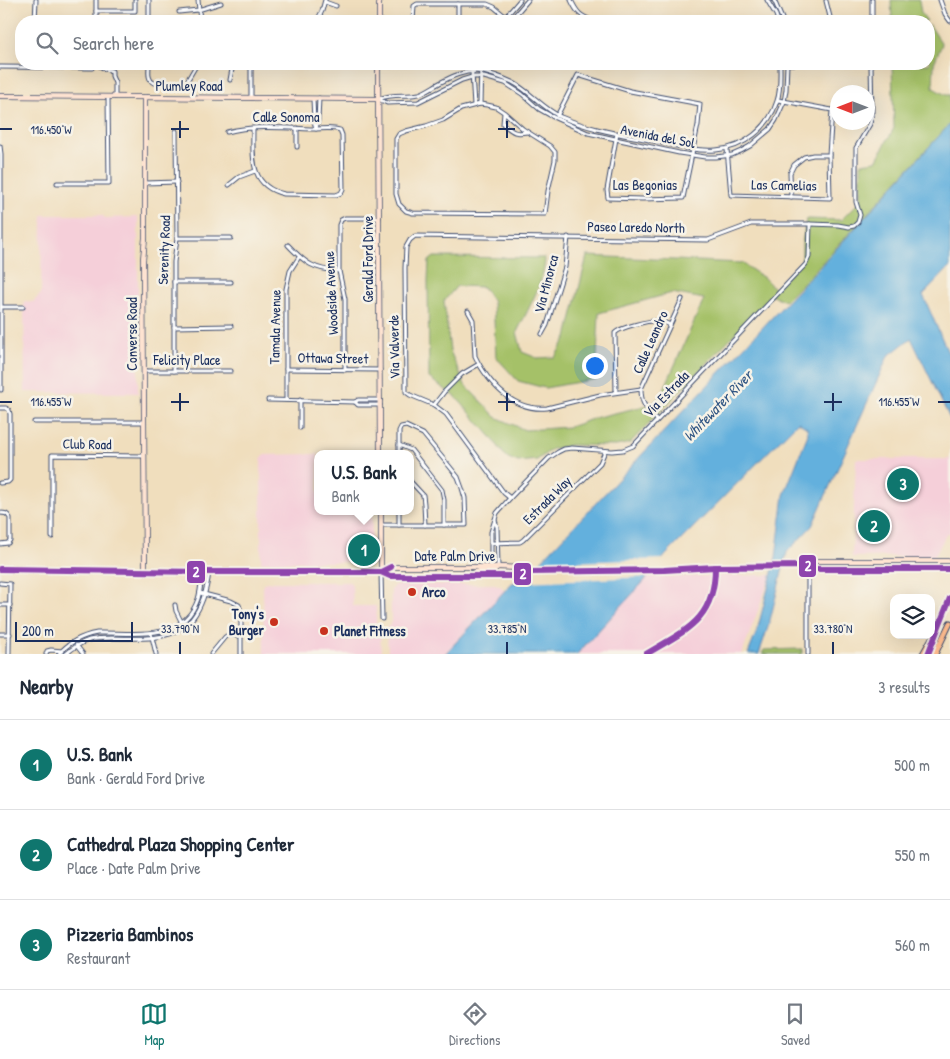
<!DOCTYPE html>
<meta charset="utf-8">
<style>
:root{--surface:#fff;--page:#f6f6f7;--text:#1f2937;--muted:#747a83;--line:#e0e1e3;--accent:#0f766e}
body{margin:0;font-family:"Patrick Hand",sans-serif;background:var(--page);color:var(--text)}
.controls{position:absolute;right:15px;bottom:15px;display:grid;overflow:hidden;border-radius:10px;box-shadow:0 5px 20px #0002}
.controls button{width:45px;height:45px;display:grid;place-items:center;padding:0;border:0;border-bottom:1px solid var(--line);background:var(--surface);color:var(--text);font:25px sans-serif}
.compass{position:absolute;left:830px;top:85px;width:45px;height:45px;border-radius:50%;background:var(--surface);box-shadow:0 5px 20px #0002;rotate:270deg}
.scale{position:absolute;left:15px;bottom:12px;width:118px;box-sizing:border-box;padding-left:5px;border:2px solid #1b2f5e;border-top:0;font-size:14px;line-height:18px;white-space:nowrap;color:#1b2f5e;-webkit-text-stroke:4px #f7f3e8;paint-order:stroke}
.you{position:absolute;left:594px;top:365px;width:18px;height:18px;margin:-12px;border:4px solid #fff;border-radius:50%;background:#1a73e8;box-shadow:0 0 0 8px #1a73e833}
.badge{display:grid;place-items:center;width:32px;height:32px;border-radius:50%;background:var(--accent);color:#fff;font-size:16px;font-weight:700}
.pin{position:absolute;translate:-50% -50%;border:2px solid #fff;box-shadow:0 1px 5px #0006}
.popup{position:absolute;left:314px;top:450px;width:100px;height:65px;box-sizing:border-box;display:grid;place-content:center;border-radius:10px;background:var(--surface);filter:drop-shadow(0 1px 4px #0005);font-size:16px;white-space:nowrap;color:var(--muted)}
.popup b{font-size:19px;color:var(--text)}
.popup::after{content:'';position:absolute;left:50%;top:100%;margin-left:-10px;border:10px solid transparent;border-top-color:var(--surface)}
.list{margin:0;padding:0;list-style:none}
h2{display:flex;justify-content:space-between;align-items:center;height:65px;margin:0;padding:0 20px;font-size:21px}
h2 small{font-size:16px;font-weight:400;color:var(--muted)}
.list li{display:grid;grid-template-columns:32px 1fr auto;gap:15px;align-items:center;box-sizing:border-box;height:90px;padding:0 20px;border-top:1px solid var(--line)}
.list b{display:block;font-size:19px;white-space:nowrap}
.list p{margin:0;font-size:16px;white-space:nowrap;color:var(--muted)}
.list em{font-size:16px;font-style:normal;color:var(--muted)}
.icon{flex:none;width:28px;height:28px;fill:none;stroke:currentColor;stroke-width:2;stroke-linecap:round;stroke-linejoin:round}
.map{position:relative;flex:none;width:950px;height:654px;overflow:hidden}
.search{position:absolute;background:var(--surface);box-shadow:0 5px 20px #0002;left:15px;right:15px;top:15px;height:55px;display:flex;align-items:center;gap:12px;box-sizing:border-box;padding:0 18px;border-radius:20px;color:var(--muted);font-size:19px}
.sheet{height:335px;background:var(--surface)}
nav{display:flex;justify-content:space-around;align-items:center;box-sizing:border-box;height:70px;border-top:1px solid var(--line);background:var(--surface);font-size:14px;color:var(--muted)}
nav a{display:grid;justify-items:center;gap:2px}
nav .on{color:var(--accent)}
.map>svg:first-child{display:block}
.built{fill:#f5cfd9}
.green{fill:#a5c167;stroke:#607862;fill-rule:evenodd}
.water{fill:#63b0dd;stroke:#3f709e}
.pier{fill:#f0debd}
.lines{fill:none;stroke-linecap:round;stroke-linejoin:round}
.street-casing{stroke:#3b496c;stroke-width:5}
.secondary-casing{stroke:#3b496c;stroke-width:6}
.primary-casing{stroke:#3b496c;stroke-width:7}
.street{stroke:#fff;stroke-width:3}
.secondary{stroke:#fee3d1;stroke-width:4.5}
.primary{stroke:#fcba8d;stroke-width:5}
.bus-1-casing{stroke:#f7f3e8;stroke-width:10}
.bus-1{stroke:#8e44ad;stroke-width:6}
.ticks{fill:none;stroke:#1b2f5e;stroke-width:2}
.poi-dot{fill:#c8321e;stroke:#f7f3e8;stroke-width:2}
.labels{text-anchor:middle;stroke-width:5;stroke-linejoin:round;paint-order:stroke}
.street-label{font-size:14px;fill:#1b2f5e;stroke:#f7f3e8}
.poi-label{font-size:14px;font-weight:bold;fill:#1b2f5e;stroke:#f7f3e8;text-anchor:start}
.water-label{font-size:15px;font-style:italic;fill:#315684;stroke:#f7f3e8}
.ticks-label{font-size:12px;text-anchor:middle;fill:#1b2f5e;stroke:#f7f3e8;stroke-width:5;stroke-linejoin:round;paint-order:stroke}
.line-badge{stroke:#f7f3e8;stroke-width:2}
.badge-label{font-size:14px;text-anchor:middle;font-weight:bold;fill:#fff}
</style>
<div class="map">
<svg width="950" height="654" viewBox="0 0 950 654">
<rect width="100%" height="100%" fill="#f7f3e8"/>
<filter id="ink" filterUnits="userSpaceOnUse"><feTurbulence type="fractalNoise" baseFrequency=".02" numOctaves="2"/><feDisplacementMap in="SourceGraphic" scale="10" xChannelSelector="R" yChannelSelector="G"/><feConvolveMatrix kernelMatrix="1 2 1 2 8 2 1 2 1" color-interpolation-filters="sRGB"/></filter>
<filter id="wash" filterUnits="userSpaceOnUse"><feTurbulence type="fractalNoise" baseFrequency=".0096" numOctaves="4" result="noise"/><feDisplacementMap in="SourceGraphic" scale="20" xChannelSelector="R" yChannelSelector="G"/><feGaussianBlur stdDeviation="1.12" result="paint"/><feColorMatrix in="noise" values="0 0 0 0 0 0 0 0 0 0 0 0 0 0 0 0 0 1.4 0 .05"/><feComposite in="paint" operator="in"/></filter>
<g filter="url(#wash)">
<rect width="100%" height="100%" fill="#f0debd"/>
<!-- built -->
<g class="built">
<path d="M42 215H102L105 218 138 217V393L25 392 24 301 33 302 41 294Z"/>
<path d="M318 454V511H372L371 559 369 562H261V459L264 455Z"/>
<path d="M856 459H950V533H947L935 556 852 557Z"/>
<path d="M771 575 742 654H578L648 577Z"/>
<path d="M268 582H350L352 585 353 606H376V627L380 628 381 654H264L263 583Z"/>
<path d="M495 584 500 586 505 590 444 654H388L387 626H391V590L395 585Z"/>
</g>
<!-- green -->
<g class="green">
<path d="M891 0H919L921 13 927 21H892Z"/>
<path d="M929 24 942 44 934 63 933 88 946 95H950V124L807 279 785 301 772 295 630 443 616 446 571 445 552 449 537 460 518 462 506 457 492 438 456 397 429 378 428 280 429 261 434 257 545 258C545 281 527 311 517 332L522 352 537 358 555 357 567 337 587 256 742 263 764 278 775 289 802 261V244L806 219 841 220 861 200V163L876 161 894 128 892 64H929ZM457 286 483 287 493 302 496 357 518 381 545 388 596 379 599 313 672 293 704 299 662 394 653 404 598 417 569 427 525 430 496 417 465 385 450 351 444 301Z"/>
<path d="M802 649V654H762L764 650Z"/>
</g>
<!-- water -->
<path class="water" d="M950 124V267L923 295 950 357V419L911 338 888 356 812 526 787 552 769 624 759 654H748L757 631 776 557 784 495 808 434 807 428 798 422 665 556 648 577 577 654H445L512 583 522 582 539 563 818 269Z"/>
<!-- pier -->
<path class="pier" d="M667 559 651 577 521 582 539 563Z"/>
</g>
<g filter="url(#ink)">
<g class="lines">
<!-- street casing -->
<g class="street-casing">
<g id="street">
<path d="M198 0 200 21"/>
<path d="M571 0C577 13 580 16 594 21"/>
<path d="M767 0 776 15 778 21"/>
<path d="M774 0 783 21"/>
<path d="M940 0 945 14 950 21"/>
<path d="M826 1 831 21"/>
<path d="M325 2 336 6"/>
<path d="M96 11H135V0"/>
<path d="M179 12 198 10 221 3"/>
<path d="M35 21 36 0"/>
<path d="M96 21V0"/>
<path d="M149 21V0"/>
<path d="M317 21 322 11 325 0"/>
<path d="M413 21 414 6 417 4H487L494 7 506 17"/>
<path d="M458 21V4"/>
<path d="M502 21 520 0"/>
<path d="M510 21 528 0"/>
<path d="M872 21V0"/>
<path d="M96 64 105 69 112 71V76L115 83V97"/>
<path d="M149 64C149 71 147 80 154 83H183L187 81 197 64"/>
<path d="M473 64 472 73 474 105"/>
<path d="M787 64H797"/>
<path d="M0 67 92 68 95 64"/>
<path d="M230 80 233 64"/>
<path d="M251 98V64"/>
<path d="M313 99 314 121 316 129 318 121 319 98"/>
<path d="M378 99 387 103 418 102 462 80 472 77H484L505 83 522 94 539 109 555 118 588 133 679 153 705 157H716L732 155 741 151 750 146 770 129 776 120 784 102 786 90 787 64"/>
<path d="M379 99C393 93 405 97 419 94 425 92 431 88 436 85 450 77 466 69 483 72 492 74 503 78 512 82 530 91 542 108 561 117 589 129 619 134 649 140 670 144 694 152 716 150 744 148 769 128 777 101 781 90 780 76 780 64"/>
<path d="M480 104 487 105 496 107 505 113 523 129 550 146 555 152V160L548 191 545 214 413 213 406 211 399 204 396 194V139L399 134 406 131 426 126 443 120 461 109Z"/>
<path d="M480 104 481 64"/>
<path d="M504 113 503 124C513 132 514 134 527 132"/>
<path d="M557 116 578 75 630 91 700 104 698 125 683 198 642 199 608 198 607 190 617 133"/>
<path d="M227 132C253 125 286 128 313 129 322 129 331 127 340 130L342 135 343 189 341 193 336 195 284 194C249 186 253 157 253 128"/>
<path d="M0 146 1 154V390"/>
<path d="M297 147V128"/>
<path d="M727 149 731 195 830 198 829 155 832 110 778 100"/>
<path d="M57 183H109L108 97"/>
<path d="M145 183 177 182"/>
<path d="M229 185 239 177 255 171"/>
<path d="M791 197 790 173 794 165 804 157 813 155H829"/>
<path d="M177 238H231"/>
<path d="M288 245C305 263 314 270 339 271"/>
<path d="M174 282H231"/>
<path d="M1 307H23"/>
<path d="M468 311 473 320 475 356 479 364"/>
<path d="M174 327 231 326"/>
<path d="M542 334 547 325 565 267 568 237"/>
<path d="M286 369 380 370"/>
<path d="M345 370V299L339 271V225L341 220 345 218H379"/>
<path d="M144 371H231"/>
<path d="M174 371V262L177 238 176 131"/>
<path d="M616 392 615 333C621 327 650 320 658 321 663 321 666 323 670 325"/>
<path d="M268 400 355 402 358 405H380"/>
<path d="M286 400V289L290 271 299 257"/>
<path d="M300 400V428"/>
<path d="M355 402 358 400H380"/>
<path d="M434 405 444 392 462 374 479 364C494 389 516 411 547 408L600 395 641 389"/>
<path d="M0 408H6L9 410 10 414V480L8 482 0 483"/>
<path d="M657 420C647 409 641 405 641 389L682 299"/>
<path d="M34 422H144"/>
<path d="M399 445 411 450 442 490 444 500V525"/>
<path d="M410 481 423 495 424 504 425 525"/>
<path d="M510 498 504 493 446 414 434 405 410 395 406 392 405 268 406 247 410 240 415 236 708 240 751 224H810L838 225 849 227 854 226 858 222 860 215 856 202V148L870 124 872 115 871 64"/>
<path d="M0 513C5 513 7 513 10 518V540L8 543 0 544"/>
<path d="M495 520 497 527 498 567"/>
<path d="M381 525H466L465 498 462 488 458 477 450 467 423 434 406 426 401 427 399 431V454"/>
<path d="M399 525V511"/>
<path d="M52 537V455L144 456"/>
<path d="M491 543 520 542 523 540 600 463 605 451"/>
<path d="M491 567V532L497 513 510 498 549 458 558 452 564 449 572 448 612 451 623 450 633 446 806 264 809 257 810 224"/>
<path d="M381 572 382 619"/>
<path d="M0 583 10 584 9 654"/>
<path d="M200 593 231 601 239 605 241 612V654"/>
<path d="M0 605H10"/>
<path d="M175 605 176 611 184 627"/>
<path d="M151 633 156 654"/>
<path d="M0 634H10"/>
<path d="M76 645 83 654"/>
<path d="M46 654 47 651 51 650 63 651"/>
<path d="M59 654C69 642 81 636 97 633 133 632 183 643 198 599 201 590 201 581 202 572"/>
<path d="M66 654C73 648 80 643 89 640 97 638 104 638 112 638 140 638 171 643 192 619 203 605 207 589 209 572"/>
<path d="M211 654 225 637 228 635 241 636"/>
<path d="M808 654V566"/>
</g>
</g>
<!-- secondary casing -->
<g class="secondary-casing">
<g id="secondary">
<path d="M379 21V0"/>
<path d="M378 64 380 454"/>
<path d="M0 96 378 99"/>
<path d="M381 511V572"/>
<path d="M808 566 815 561H950"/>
<path d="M0 569 202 572H381L391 567H498L522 568 529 572"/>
<path d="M145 571 143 260 145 238V97"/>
<path d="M381 572 390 576H517L529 572 664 570 715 567 808 566 815 569H950"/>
<path d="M468 575C479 567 490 575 498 567"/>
<path d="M646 654C671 638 707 624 713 591 715 583 715 575 715 567"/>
</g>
</g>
<!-- primary casing -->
<g class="primary-casing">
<g id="primary">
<path d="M923 654 932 638"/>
<path d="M928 654 950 598"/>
<path d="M935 654 950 623"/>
</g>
</g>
<!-- street -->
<use href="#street" class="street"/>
<!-- secondary -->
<use href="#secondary" class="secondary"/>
<!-- primary -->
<use href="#primary" class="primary"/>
<!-- bus-1 casing -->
<g class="bus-1-casing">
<g id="bus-1">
<path d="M0 569 202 572H381L391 567"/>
<path d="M381 572 390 576H517L529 572 664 570 715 567 808 566 815 569H950"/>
<path d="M646 654C686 630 715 620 715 567"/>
<path d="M928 654 950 598"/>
</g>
</g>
<!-- bus-1 -->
<use href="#bus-1" class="bus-1"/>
</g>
</g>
<!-- ticks -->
<path class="ticks" d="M180 121V138M507 121V138M0 129H12M171 129H189M498 129H515M180 393V411M507 393V411M833 393V411M0 402H12M171 402H189M498 402H515M824 402H842M938 402H950M180 642V654M507 642V654M833 642V654"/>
<!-- markers -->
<g class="poi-dot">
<circle cx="412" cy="592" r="5"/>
<circle cx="274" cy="622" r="5"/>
<circle cx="324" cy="631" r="5"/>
</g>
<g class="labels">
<!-- street labels -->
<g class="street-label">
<text x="189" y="91">Plumley Road</text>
<text x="286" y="122">Calle Sonoma</text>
<text transform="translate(658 136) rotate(11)" y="5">Avenida del Sol</text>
<text x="645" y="190">Las Begonias</text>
<text transform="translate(784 185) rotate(1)" y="5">Las Camelias</text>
<text transform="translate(636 227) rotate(1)" y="5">Paseo Laredo North</text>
<text transform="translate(164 250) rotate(-88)" y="5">Serenity Road</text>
<text transform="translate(368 259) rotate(-90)" y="5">Gerald Ford Drive</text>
<text transform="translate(546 284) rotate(-75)" y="5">Via Minorca</text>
<text transform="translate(331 293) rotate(-93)" y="5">Woodside Avenue</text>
<text transform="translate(275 327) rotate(-89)" y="5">Tamala Avenue</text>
<text transform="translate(132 334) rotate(-90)" y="5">Converse Road</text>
<text transform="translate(650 342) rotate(-66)" y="5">Calle Leandro</text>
<text transform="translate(394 347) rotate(-91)" y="5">Via Valverde</text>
<text transform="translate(333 358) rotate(1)" y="5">Ottawa Street</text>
<text x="187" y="365">Felicity Place</text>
<text transform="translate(666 394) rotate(-46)" y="5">Via Estrada</text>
<text transform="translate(87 444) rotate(1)" y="5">Club Road</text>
<text transform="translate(547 500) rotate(-45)" y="5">Estrada Way</text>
<text x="455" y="561">Date Palm Drive</text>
</g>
<!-- poi labels -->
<g class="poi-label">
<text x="422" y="597">Arco</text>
<text x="264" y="619" text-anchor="end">Tony's<tspan x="264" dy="16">Burger</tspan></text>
<text x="334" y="636">Planet Fitness</text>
</g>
<!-- water labels -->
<g class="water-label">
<text transform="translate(718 406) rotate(-46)" y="5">Whitewater River</text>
</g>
</g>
<g class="ticks-label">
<text x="51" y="134">116.450°W</text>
<text x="899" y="406">116.455°W</text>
<text x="51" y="406">116.455°W</text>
<text x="180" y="633">33.790°N</text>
<text x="507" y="633">33.785°N</text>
<text x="833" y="633">33.780°N</text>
</g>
<g class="line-badge">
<rect x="798" y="554" width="19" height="24" rx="5" fill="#8e44ad"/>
<rect x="186" y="560" width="20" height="24" rx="5" fill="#8e44ad"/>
<rect x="513" y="562" width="19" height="24" rx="5" fill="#8e44ad"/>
</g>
<g class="badge-label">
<text x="808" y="571">2</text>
<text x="196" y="577">2</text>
<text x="523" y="579">2</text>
</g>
</svg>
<div class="controls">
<button><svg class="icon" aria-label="layers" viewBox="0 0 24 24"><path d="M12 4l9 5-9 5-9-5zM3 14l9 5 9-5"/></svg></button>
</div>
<svg class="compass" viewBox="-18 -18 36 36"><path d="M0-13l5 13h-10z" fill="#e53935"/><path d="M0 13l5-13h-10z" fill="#747a83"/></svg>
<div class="scale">200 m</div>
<div class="you"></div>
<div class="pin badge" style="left:364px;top:550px">1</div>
<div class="popup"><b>U.S. Bank</b>Bank</div>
<div class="pin badge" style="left:874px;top:526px">2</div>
<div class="pin badge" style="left:903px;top:484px">3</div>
<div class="search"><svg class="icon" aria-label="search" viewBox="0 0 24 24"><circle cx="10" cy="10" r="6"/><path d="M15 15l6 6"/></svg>Search here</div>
</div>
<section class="sheet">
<h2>Nearby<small>3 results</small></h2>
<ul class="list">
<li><span class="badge">1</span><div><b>U.S. Bank</b><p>Bank · Gerald Ford Drive</p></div><em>500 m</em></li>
<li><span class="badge">2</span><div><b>Cathedral Plaza Shopping Center</b><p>Place · Date Palm Drive</p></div><em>550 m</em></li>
<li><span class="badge">3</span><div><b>Pizzeria Bambinos</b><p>Restaurant</p></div><em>560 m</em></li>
</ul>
</section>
<nav>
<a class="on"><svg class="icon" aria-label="map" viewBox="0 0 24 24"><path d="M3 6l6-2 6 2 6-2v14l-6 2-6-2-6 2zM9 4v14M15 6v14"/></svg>Map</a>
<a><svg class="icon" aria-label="directions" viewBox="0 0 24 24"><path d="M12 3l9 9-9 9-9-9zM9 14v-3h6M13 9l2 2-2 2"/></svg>Directions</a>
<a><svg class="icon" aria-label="saved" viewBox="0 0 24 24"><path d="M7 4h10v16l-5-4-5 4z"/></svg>Saved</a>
</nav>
